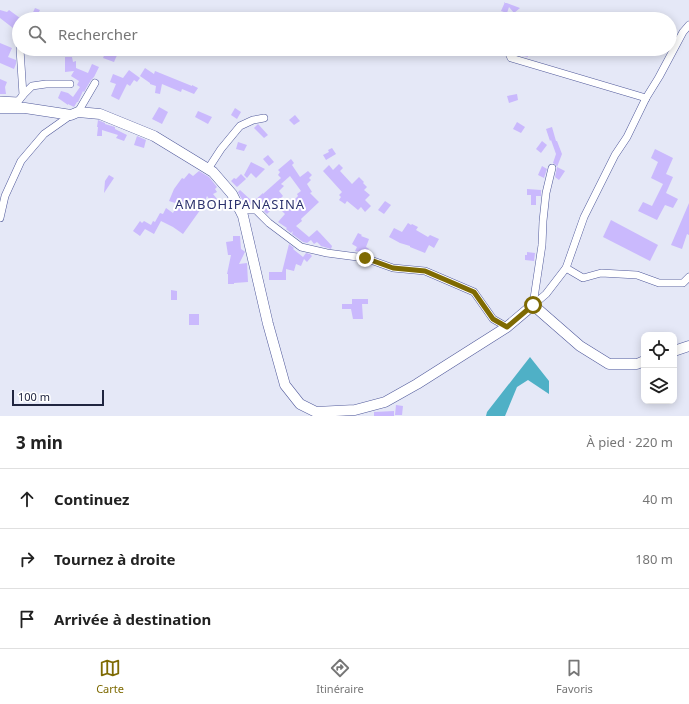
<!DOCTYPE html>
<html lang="fr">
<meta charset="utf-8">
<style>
:root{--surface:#fff;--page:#f6f6f6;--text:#222;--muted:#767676;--line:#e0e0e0;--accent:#7e6a02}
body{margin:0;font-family:"Noto Sans",sans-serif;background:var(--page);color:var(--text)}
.controls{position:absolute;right:12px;bottom:12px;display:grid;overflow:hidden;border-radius:8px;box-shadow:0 2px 10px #0003}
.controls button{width:36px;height:36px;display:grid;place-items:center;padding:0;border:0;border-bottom:1px solid var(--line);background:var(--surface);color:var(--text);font:20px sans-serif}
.scale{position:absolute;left:12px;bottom:10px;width:92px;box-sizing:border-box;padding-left:4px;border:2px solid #202540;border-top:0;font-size:11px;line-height:14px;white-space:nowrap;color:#202540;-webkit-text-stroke:3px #fff;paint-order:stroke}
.stop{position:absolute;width:12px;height:12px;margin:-9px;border:3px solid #7e6a02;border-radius:50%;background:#fff}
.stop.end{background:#7e6a02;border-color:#fff;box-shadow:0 1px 4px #0008}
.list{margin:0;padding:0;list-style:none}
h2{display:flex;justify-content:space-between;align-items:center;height:52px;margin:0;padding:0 16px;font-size:17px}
h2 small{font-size:13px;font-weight:400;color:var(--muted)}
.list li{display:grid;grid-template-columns:26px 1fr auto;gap:12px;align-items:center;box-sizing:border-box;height:60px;padding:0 16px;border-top:1px solid var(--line)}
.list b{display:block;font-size:15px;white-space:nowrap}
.list em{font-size:13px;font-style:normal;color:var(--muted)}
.icon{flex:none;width:22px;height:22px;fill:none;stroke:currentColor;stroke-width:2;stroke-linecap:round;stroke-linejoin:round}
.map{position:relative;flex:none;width:689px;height:416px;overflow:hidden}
.search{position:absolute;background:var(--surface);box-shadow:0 2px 10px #0003;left:12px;right:12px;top:12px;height:44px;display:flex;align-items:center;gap:10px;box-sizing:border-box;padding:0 14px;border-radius:22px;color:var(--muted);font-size:15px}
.sheet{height:232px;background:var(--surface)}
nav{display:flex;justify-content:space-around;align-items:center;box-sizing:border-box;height:56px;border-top:1px solid var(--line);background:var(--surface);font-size:11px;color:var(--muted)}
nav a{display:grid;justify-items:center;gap:2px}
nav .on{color:var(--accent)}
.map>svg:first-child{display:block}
.water{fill:#4fb0c6}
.building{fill:#cab9fd;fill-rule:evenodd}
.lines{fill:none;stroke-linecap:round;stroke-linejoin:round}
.street-casing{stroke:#515a9b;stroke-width:8}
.secondary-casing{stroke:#515a9b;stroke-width:11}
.street{stroke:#fff;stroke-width:7}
.secondary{stroke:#fff;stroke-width:10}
.route{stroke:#7e6a02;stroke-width:5}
.labels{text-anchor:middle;stroke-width:4;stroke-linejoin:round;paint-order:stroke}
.quarter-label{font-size:13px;letter-spacing:1px;fill:#2b316d;stroke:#fff}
</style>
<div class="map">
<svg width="689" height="416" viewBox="0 0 689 416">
<rect width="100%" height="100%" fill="#e5e8f7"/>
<!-- water -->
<path class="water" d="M530 357 549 381V394L528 380 517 387 505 416H486L487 412Z"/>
<!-- building -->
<g class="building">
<path d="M504 2 520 8 514 13 509 7 507 13 501 11 505 2Z"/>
<path d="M35 8 40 10 35 19H30Z"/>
<path d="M0 10 7 12 9 10 20 18 13 28 0 18Z"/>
<path d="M0 43 12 48 8 57 16 60V64L14 69 0 63Z"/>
<path d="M107 49 118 53 114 62 103 58Z"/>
<path d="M516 49H533L532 55 528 54V57L518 55 519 52 516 51Z"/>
<path d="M65 57H72L73 62 76 61V68L88 73 92 64 99 67 94 77 91 80 84 92 83 91 78 102H77L74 107 68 104V105L58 98 61 91 68 93 73 97 80 87 77 85 79 81 71 76 74 71 65 72Z"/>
<path d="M145 68 154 74 155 71 192 86V85L198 88 194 94 182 89 181 92 162 84 160 94 155 93 156 86 150 84V83L140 76Z"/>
<path d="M129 70 140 78 137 82 134 80 130 86 127 84 119 100 111 96 116 84 110 82 113 74 123 78Z"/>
<path d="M0 79 7 82 5 87 6 94H0Z"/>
<path d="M517 94 518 100 509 103 507 96Z"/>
<path d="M159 107 168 112 162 124 152 119Z"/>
<path d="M235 108 241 112 237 119 231 115Z"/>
<path d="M198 111 212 117 208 124 195 117Z"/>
<path d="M295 115 300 121 294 125 289 120Z"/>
<path d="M98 120 105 123V124L115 127V129L127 135 124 141 116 138 118 135 102 130V136H97L98 127H97Z"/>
<path d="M517 122 525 127 521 133 513 129Z"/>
<path d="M258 124 268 135 264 138 254 128Z"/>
<path d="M552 127 556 141H557L562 154 557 167 565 171 559 180 555 177 557 167 556 165 553 163 556 154 551 140 550 141 546 129Z"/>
<path d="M137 136 146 140 144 148 134 145Z"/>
<path d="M542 141 547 145 541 153 536 149Z"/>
<path d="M238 142 247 145 244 151 236 149Z"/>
<path d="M332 148 336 154 326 160 323 155 329 152 328 150Z"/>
<path d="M655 149 673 158 666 174 673 177 666 193 678 199 673 208 665 205 657 220 638 211 643 202 652 206 663 184 651 178 658 162 651 158Z"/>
<path d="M268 155 274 162 269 166 263 159Z"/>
<path d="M291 159 294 163 292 165 300 177 308 171 312 175 309 178 311 180 307 184 312 192 310 193 319 202 301 219 302 221 296 226 309 237 317 230 320 233 332 246 331 249 321 246 317 242 314 244 311 240 307 243 303 242 292 234 293 231 291 233 286 229 287 228 278 222 285 214 276 205 267 214 258 206 245 205 238 192 240 190 253 202 263 193V194L281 178 278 175 280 172 278 170ZM290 176 301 191 297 194 298 196 286 208 279 200 283 196 279 191 284 186 281 184Z"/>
<path d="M251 162 265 169 256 178 251 173 247 178 244 175Z"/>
<path d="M339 164 343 168 340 171 352 184 359 177 364 182 363 183 367 187 364 190 370 195 365 200 371 206 365 212 361 207 358 210 347 201 345 204 339 200 341 197 339 195 342 192 323 171 329 165 333 170Z"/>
<path d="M542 166 547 169 544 178 538 175Z"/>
<path d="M199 171 209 177 217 187 215 189 217 192 213 194 217 199 212 203 207 196 203 206 183 234 173 227 161 221 154 234 145 229 140 236 133 231 140 221 142 223 144 221 151 225 153 221 155 222 160 213 163 214 166 208 173 213 178 204 169 201 174 189 182 178 184 179 189 173 193 176Z"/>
<path d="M241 174 246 179 237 187 231 181 234 178 236 179Z"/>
<path d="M109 175 114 178 104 193 105 181Z"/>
<path d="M527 189 541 190V196H536V205H531V195H527Z"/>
<path d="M385 201 391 205 384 214 378 210Z"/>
<path d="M689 203V235L687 234 682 249 671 245Z"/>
<path d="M611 220 658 245 650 261 603 237Z"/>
<path d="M408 223 411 225 412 224 418 227 416 230 428 237 430 235 439 239 434 248 429 245 425 253 410 247V246L400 243 389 237 394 228 402 232Z"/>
<path d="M358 233 362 235 361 236 369 239 366 247 369 249 366 253 355 251 357 247 352 244Z"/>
<path d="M233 236H240L241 249 244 251 245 252 239 264 247 263 248 282 234 283V284H228V274H227L231 255H228L226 242 233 241Z"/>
<path d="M289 244 294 248 293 249 303 257 306 253 310 254 312 256 307 262 304 259 301 266 296 264 294 271 286 269V280H269V272H282Z"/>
<path d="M527 252 535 253 534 261 525 260V255H527Z"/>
<path d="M171 290 177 291V300H171Z"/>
<path d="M352 299H368V304H362L363 319H353L351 309H342V304H352Z"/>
<rect x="189" y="314" width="10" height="11"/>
<path d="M396 405 403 406 402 415H395Z"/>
<path d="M394 411V416H374V412Z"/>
</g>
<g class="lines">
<!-- street casing -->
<g class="street-casing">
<g id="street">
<path d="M485 17 486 19"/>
<path d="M507 49 511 58 646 98"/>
<path d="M23 95 32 86 46 84H70"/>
<path d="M0 100 18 101"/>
<path d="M13 108 23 95 20 49"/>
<path d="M78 112 95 83"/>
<path d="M208 169 221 149 240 126 253 120 264 118"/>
<path d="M239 210H256L269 223 301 247 327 253 365 258 393 268 425 271 474 292 493 319 507 327"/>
<path d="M0 218 5 196 21 161 44 134 71 115"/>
<path d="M566 268 583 278 601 273 637 275 659 283H683L689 277"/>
<path d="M533 305 546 294 566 268 584 217 615 155 627 137 646 98 659 77 683 32 689 25"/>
<path d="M533 305 542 245 543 221 546 193 552 168"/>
</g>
</g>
<!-- secondary casing -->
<g class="secondary-casing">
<g id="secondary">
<path d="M0 108H25L71 115 78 112 100 114 154 136 213 172 232 194 243 216 268 324 285 385 300 404 316 412 355 410 385 402 417 384 507 327 533 305 580 346 609 364H637L644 361"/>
<path d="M674 351 689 346"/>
</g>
</g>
<!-- street -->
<use href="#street" class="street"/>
<!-- secondary -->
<use href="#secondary" class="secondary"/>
</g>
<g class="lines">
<!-- route -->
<path class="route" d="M365 258 393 268 425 271 474 292 493 319 507 327 533 305"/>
</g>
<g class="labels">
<!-- quarter labels -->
<g class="quarter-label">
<text x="240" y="209">AMBOHIPANASINA</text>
</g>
</g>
</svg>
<div class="controls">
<button><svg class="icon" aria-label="locate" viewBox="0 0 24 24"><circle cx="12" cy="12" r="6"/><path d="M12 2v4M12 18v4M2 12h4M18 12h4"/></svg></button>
<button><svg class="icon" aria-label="layers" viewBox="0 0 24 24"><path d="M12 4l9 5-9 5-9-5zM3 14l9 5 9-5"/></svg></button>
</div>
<div class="scale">100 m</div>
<div class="stop" style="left:533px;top:305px"></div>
<div class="stop end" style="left:365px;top:258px"></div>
<div class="search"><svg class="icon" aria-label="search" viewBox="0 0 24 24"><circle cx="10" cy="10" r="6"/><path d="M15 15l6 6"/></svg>Rechercher</div>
</div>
<section class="sheet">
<h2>3 min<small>À pied · 220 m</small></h2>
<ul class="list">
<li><svg class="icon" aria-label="ahead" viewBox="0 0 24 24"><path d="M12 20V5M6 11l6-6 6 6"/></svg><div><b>Continuez</b></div><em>40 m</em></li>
<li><svg class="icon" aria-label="right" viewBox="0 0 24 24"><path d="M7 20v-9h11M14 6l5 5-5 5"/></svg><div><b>Tournez à droite</b></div><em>180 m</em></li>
<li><svg class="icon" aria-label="arrive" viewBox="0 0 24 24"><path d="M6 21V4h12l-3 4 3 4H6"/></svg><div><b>Arrivée à destination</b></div></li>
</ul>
</section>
<nav>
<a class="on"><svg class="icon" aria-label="map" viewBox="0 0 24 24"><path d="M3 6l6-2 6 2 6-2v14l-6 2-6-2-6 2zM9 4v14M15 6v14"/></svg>Carte</a>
<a><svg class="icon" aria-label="directions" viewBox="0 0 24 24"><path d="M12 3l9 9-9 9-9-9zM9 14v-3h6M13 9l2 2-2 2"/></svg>Itinéraire</a>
<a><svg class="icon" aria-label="saved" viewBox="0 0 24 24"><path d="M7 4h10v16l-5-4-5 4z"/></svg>Favoris</a>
</nav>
